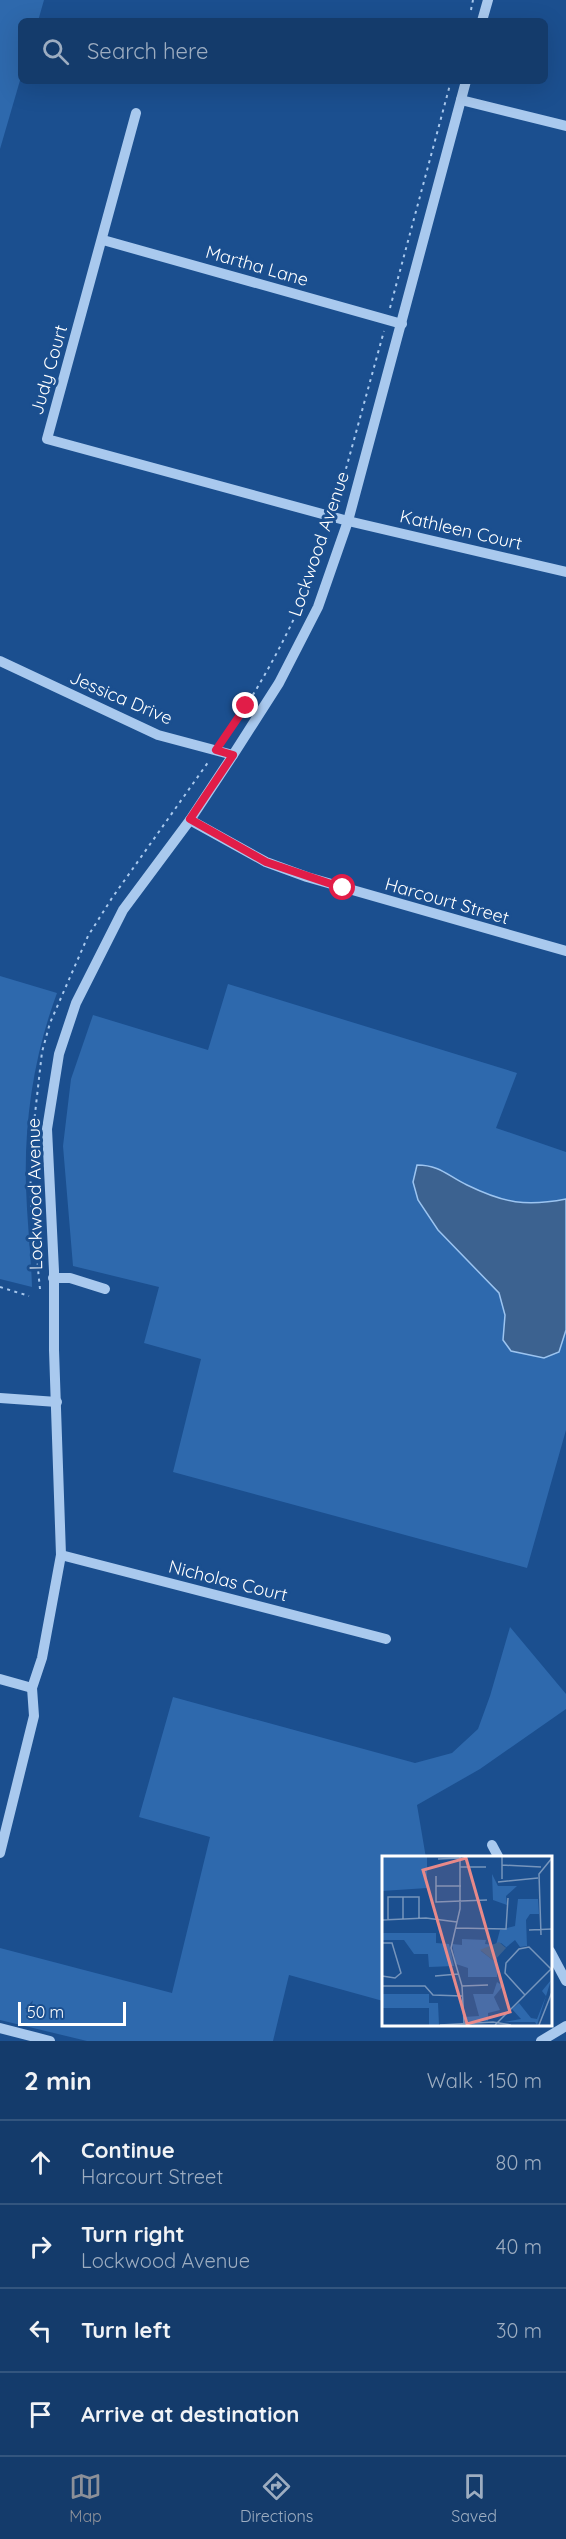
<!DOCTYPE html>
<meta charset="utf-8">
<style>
:root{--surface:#143b6b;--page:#1d4271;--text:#f1f3f6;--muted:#9dadc1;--line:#33557e;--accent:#8c9099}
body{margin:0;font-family:Quicksand,sans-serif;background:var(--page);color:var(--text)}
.scale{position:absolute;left:18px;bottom:15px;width:108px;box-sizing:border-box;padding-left:6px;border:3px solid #fff;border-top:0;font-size:16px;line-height:21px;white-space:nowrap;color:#fff;-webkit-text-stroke:4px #1b4f8f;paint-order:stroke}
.stop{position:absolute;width:18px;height:18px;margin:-14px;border:4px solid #e11d48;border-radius:50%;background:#fff}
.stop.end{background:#e11d48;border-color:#fff;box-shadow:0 2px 6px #0008}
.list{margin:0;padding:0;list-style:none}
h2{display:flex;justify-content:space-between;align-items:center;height:78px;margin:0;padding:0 24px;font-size:26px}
h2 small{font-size:20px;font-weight:400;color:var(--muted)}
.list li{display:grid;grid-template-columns:39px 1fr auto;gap:18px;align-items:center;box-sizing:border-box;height:84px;padding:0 24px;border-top:2px solid var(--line)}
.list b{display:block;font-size:22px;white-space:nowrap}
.list p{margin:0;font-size:20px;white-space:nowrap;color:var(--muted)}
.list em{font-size:20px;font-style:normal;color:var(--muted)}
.icon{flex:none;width:33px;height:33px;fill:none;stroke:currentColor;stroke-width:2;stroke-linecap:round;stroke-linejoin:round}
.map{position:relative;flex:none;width:566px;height:2041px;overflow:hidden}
.search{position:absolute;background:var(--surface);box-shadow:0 6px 24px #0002;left:18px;right:18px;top:18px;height:66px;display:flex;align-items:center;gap:15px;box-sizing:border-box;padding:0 21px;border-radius:9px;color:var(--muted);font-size:22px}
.sheet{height:414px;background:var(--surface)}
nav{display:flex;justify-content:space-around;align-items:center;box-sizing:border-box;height:84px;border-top:2px solid var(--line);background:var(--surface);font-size:16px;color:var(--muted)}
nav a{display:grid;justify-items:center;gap:3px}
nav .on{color:var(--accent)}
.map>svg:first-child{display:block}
.green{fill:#2e69ad}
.water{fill:#3c6290;stroke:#9cc4f0;stroke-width:1.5}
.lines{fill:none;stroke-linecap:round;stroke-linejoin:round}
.path{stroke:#a9c9ee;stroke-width:2;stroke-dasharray:3 4.5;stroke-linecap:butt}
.minor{stroke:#a9c9ee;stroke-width:10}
.route{stroke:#e11d48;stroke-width:8}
.labels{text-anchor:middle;stroke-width:6;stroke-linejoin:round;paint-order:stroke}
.street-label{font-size:18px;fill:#fff;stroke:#1b4f8f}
.inset-road{fill:none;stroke:#7695bc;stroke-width:1.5}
.view{fill:#e88989;fill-opacity:0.15;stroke:#e88989;stroke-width:3}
.inset-edge{fill:none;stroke:#fff;stroke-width:3}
</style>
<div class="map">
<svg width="566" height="2041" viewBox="0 0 566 2041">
<rect width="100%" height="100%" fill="#1b4f8f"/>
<!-- green -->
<g class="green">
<path d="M0 0H44L38 21H21V77L0 149Z"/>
<path d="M0 976 57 993C34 1055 24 1121 26 1187 27 1220 31 1254 32 1287L0 1279Z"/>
<path d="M228 984 517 1073 496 1128 566 1152V1199C523 1207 506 1202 466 1185L438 1230 499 1293 505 1315 503 1340 559 1352 566 1330V1430L527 1568 173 1472 201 1359 144 1343 159 1287 73 1266 63 1146 71 1079 93 1015 208 1050Z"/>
<path d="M510 1627 566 1694V1709L480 1769 417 1805 426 1858H383V2001L289 1975 273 2041H87L0 2020V1948L172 1993 210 1837 139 1817 173 1697 415 1763 452 1753 478 1729 490 1696Z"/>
</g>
<!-- water -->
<path class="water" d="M417 1165C440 1165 448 1176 467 1185 504 1203 526 1207 566 1199V1330L559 1352 544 1358 511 1351 503 1340 505 1315 499 1293 438 1230 418 1200 413 1182Z"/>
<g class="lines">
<!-- path -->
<g class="path">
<path d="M471 10 473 0"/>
<path d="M390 308 451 81"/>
<path d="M336 505 384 331"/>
<path d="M224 739C269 675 306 602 330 528"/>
<path d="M0 1287 29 1296"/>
<path d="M40 1289 31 1200 30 1158 42 1052 50 1023 88 936 112 898 209 761"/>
</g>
<!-- minor -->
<g class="minor">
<path d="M482 21 488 0"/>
<path d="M461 100 566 126"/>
<path d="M136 113 47 439 348 521 566 572"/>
<path d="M103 240 402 324"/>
<path d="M0 661 158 735 233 755"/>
<path d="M190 820 266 862 307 877 566 951"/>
<path d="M53 1278H70L105 1289"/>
<path d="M0 1398 57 1402"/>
<path d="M61 1555 386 1639"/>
<path d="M0 1679 32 1688"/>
<path d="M492 1845 499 1858"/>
<path d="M0 1853 34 1716 32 1688 42 1658 61 1555 54 1350V1271L47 1129 59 1054 76 1003 123 910 190 820 233 755 279 683 318 607 348 521 466 81"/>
<path d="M550 1951 566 1981"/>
<path d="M0 2028 50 2041"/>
<path d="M541 2041 566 2026"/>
</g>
</g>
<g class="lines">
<!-- route -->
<path class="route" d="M246 706 216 750 233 755 190 819 266 862 343 888"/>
</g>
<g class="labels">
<!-- street labels -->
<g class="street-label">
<text transform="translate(257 266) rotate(16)" y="6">Martha Lane</text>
<text transform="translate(49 370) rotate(-74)" y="6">Judy Court</text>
<text transform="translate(461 530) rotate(13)" y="6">Kathleen Court</text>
<text transform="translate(319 544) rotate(-71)" y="6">Lockwood Avenue</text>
<text transform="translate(121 698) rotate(23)" y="6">Jessica Drive</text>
<text transform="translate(447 901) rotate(16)" y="6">Harcourt Street</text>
<text transform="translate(35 1194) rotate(-91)" y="6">Lockwood Avenue</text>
<text transform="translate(228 1581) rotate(14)" y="6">Nicholas Court</text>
</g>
</g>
<!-- overview -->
<g transform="translate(382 1856)">
<rect width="170" height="170" fill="#1b4f8f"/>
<path d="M0 0H45V32L0 35ZM110 18 116 30H135L124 40 125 49 111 44ZM136 43H156L157 58H148L144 64 145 90 138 91 133 84 115 99V121H86V112L74 108 70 88 80 89V83L104 84 103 88 114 89 118 74 133 70ZM119 87 124 91 112 105 99 95ZM0 77H54V87L67 88 72 110 47 111 46 98H32L22 84H0ZM169 124 155 169 153 166H122L139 163 130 153 137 147 149 162 155 163 164 140 160 135ZM115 126 121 130 112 141 118 154 106 157V165L84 166 82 161 97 160 91 138H111ZM0 138H47V147H56L57 169H47V152H0Z" fill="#2e69ad" fill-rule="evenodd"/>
<path d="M117 86 124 92 112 105 98 94Z" fill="#3c6290"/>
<path class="inset-road" d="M78 0V53L69 92 80 130 82 167M56 3 78 2M120 9 159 11M78 11H104M54 20V46L105 44M120 23V0M116 26 156 22M54 30H79M21 41V64M0 64 44 62 75 66M6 64V41H37V63M73 72 124 73 126 42M147 74 170 73M159 79 157 18 170 2M0 87H10L19 117 13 122 0 120M53 120 76 118M0 130H43L51 139 80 140M80 130 106 129M143 139 123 117 124 107 137 93 147 91 169 113M58 169 111 166 129 169M113 169 170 112M157 169 170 136"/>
<path class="view" d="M84 2 128 156 85 168 41 14Z"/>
<rect width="170" height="170" class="inset-edge"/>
</g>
</svg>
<div class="scale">50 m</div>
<div class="stop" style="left:343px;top:888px"></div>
<div class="stop end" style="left:246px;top:706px"></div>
<div class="search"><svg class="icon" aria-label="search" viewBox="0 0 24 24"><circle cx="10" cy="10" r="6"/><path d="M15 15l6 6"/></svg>Search here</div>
</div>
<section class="sheet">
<h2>2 min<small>Walk · 150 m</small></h2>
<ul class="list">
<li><svg class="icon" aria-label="ahead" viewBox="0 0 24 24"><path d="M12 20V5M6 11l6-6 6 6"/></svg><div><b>Continue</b><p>Harcourt Street</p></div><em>80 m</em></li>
<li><svg class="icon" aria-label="right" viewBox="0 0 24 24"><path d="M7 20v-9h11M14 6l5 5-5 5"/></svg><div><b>Turn right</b><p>Lockwood Avenue</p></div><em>40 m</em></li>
<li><svg class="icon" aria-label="left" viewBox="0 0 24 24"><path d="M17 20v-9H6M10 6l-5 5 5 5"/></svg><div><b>Turn left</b></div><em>30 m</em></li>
<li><svg class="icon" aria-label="arrive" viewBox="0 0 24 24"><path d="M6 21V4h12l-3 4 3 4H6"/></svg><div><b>Arrive at destination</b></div></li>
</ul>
</section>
<nav>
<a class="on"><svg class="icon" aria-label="map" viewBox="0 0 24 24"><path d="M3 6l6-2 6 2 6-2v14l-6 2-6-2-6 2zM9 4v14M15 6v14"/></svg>Map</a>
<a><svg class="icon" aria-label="directions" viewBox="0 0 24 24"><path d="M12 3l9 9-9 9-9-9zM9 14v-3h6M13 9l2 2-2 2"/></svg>Directions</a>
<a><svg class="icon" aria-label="saved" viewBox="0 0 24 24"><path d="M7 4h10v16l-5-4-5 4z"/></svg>Saved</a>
</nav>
